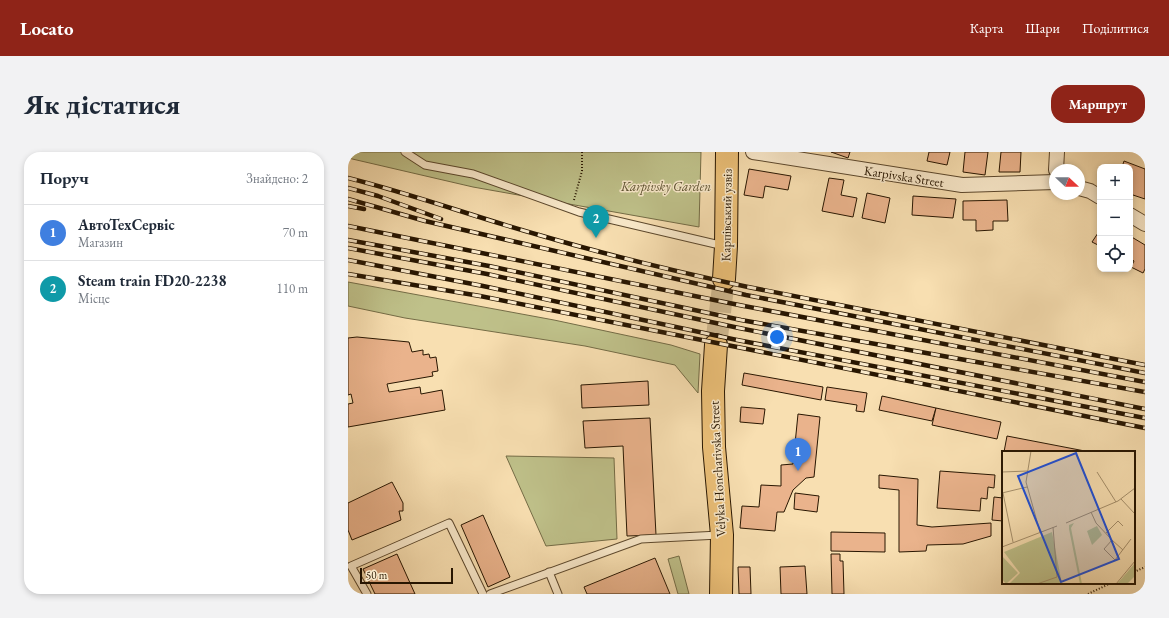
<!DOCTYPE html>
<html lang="uk">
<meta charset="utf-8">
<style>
:root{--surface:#fff;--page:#f2f2f3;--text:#1f2937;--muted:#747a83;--line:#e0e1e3;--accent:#8f2418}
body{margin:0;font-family:"EB Garamond",serif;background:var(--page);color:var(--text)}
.controls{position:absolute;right:12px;top:12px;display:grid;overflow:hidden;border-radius:8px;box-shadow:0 2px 6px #0003}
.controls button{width:36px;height:36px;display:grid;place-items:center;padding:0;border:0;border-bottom:1px solid var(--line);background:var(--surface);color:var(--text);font:20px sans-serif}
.compass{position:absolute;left:701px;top:12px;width:36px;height:36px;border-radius:50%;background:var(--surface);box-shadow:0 2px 6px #0003;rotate:112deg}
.scale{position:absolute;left:12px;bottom:10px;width:93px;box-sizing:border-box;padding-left:4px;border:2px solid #281601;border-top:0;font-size:11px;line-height:14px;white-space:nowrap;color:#281601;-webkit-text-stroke:3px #faeacc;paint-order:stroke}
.you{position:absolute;left:429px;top:185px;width:14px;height:14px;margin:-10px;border:3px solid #fff;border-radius:50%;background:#1a73e8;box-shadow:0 0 0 6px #1a73e833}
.badge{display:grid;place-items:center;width:26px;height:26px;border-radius:50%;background:var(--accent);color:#fff;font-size:13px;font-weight:700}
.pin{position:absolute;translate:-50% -33px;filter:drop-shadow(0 1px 2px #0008)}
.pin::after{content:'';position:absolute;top:21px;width:14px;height:12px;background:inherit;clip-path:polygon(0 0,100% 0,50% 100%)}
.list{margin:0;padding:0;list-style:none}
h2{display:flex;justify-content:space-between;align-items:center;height:52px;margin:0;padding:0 16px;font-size:17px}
h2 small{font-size:13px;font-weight:400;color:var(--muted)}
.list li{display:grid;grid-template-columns:26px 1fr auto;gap:12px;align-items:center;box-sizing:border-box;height:56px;padding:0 16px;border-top:1px solid var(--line)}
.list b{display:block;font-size:15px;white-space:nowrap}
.list p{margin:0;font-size:13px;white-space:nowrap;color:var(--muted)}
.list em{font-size:13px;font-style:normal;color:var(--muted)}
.icon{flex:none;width:22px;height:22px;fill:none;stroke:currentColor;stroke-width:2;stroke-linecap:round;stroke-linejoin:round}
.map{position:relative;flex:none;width:797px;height:442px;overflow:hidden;border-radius:16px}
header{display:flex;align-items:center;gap:24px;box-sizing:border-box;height:56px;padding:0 20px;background:var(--accent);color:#fff}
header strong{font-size:19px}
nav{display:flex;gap:22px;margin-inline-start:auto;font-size:14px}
.intro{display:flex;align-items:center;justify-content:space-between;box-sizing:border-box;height:96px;padding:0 24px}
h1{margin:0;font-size:28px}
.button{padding:10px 18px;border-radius:16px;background:var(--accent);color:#fff;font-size:14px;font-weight:700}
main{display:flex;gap:24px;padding:0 24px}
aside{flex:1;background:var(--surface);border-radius:16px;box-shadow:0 2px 6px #0003}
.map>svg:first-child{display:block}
.green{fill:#bfc18a;stroke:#746c46}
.building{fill:#eab38c;stroke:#281601}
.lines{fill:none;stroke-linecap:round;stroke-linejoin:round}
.primary-tunnel{stroke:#ceb78e;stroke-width:22;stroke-dasharray:22 11;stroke-linecap:butt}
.lane-casing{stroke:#5c482d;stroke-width:9}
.street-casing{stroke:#5c482d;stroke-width:16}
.primary-casing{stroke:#281601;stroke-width:24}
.path{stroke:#281601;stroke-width:2;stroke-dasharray:1 2;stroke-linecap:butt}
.lane{stroke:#faeacc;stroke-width:7}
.street{stroke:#faeacc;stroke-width:14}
.primary{stroke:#ecc078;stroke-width:22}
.rail-casing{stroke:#281601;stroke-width:4.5}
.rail{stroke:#faeacc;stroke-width:3;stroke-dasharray:9;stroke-linecap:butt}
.labels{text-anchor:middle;stroke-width:3;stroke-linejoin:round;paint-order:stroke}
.street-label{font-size:13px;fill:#281601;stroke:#faeacc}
.park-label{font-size:13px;font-style:italic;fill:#5d5231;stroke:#faeacc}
.inset-road{fill:none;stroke:#a58f6b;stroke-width:1}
.view{fill:#1d4ed8;fill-opacity:0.15;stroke:#1d4ed8;stroke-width:2}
.inset-edge{fill:none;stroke:#281601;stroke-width:2}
</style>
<header>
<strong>Locato</strong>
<nav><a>Карта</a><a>Шари</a><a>Поділитися</a></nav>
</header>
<div class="intro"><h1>Як дістатися</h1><a class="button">Маршрут</a></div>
<main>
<aside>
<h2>Поруч<small>Знайдено: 2</small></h2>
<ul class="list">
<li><span class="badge" style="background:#3f7fe0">1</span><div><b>АвтоТехСервіс</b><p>Магазин</p></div><em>70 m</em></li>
<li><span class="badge" style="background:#0f9aa8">2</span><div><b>Steam train FD20-2238</b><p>Місце</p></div><em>110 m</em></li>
</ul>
</aside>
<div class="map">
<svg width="797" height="442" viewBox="0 0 797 442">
<rect width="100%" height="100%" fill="#f8dfb1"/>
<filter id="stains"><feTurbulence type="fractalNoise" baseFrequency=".005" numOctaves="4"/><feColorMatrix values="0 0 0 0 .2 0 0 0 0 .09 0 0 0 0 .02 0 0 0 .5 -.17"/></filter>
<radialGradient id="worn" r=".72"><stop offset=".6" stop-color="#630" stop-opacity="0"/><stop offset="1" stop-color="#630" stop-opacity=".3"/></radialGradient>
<!-- green -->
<g class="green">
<path d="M0 0H353L351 75 125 35 0 6Z"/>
<path d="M0 130 206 168 323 193 352 202 350 241 327 213 237 194 57 166 0 154Z"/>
<path d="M158 304 266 306 269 387 198 394Z"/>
<path d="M331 404 341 442H330L320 407Z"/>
</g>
<!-- building -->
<g class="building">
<path d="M483 0H502L500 6Z"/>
<path d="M581 0H602L599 13 579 9Z"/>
<path d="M617 0H640L637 23 615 20Z"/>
<path d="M653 0H673L672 20H651Z"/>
<path d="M776 9 797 17V47L782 42V15H774Z"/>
<path d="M401 17 443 24 440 38 417 34 415 46 396 43Z"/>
<path d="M481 26 496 28 493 43 509 46 505 65 474 59Z"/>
<path d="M519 41 542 46 537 71 514 66Z"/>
<path d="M565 44 608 47 605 66 564 63Z"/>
<path d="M659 48 660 69H645V78L628 79V68H615V49Z"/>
<path d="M752 78V94L744 90Z"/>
<path d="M782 84 797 93V117L795 121 783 115 786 109 782 106Z"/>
<path d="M9 185 61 190 64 200 75 198V203L81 202 82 206 88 205 90 219 84 220 85 224 39 232 41 240 72 235 73 242 94 238 97 258 0 275V252L5 251 3 242 0 243V186Z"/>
<path d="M396 221 475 235 473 248 394 233Z"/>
<path d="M300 229 301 253 234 256 233 233Z"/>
<path d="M479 235 519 241 516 260 508 259 509 253 477 248Z"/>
<path d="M534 244 588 256 584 269 531 258Z"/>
<path d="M393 255 417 257 415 272 392 270Z"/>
<path d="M588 256 653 270 649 287 584 273Z"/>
<path d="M450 262 472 265 466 325 458 326 445 338 436 360H429L427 379 392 376 394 354 411 355 413 333 433 334V313L445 312Z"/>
<path d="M302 266 308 383 279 384 275 294 237 296 235 269Z"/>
<path d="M659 284 742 300H656Z"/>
<path d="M592 319 647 323 646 336 640 335 639 347 633 346 632 359 589 356Z"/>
<path d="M531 323 570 327 569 373 584 375 643 371V384L615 392 579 393 578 399 551 400V338L531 336Z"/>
<path d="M44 330 55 351V359H51L53 368 4 388 0 378V351Z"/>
<path d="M447 341 471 344 469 360 446 357Z"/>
<path d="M646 345 655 346V369L644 368Z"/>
<path d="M135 363 162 425 140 435 113 373Z"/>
<path d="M483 380 537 381V400L483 399Z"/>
<path d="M49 402 67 442H27L15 417Z"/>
<path d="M483 402H492V409H495L496 442H484Z"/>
<path d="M307 406 322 442H239L236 435Z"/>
<path d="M457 414 459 442H433L432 415Z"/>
<path d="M390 415H402L403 442H391Z"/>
</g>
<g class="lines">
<!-- primary-tunnel -->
<path class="primary-tunnel" d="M368 193 376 127"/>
<!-- lane casing -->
<g class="lane-casing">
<g id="lane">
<path d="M57 0 77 13 125 22 231 60 376 94"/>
<path d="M201 420 210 442"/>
<path d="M19 442 3 414 101 371 135 442"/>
<path d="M142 442 293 387 371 383"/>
</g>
</g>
<!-- street casing -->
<g class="street-casing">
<g id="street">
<path d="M405 0 614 33 707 30"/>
<path d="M708 18 709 0"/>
<path d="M731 36 742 39 752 45"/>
<path d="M782 63 797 72"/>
</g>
</g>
<!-- primary casing -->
<g class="primary-casing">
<g id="primary">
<path d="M376 127 378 94 379 0"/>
<path d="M368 193 365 239 366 295 374 383 373 442"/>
</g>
</g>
<!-- path -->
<g class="path">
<path d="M226 48 234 19V0"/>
<path d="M786 420 797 415"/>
<path d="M740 442 763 431"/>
</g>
<!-- lane -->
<use href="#lane" class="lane"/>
<!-- street -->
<use href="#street" class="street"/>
<!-- primary -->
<use href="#primary" class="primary"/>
<!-- rail casing -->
<g class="rail-casing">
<g id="rail">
<path d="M0 26C64 42 127 65 191 83 259 103 330 120 400 135L797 213"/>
<path d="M0 36 30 44 93 67"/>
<path d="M0 47 77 69 398 143 797 221"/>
<path d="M0 54 16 57"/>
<path d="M0 74 396 154 797 230"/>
<path d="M0 88 141 114 393 168 797 240"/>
<path d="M0 96 139 122 391 176 797 257"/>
<path d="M0 108 135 134 389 188 797 266"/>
<path d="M0 122 132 144 797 276"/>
</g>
</g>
<!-- rail -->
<use href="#rail" class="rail"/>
</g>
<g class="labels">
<!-- street labels -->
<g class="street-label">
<text transform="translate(556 24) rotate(9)" y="5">Karpivska Street</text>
<text transform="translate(378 63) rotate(-89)" y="5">Карпівський узвіз</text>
<text transform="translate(369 317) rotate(-93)" y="5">Velyka Honcharivska Street</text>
</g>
<!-- park labels -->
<g class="park-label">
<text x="318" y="39">Karpivsky Garden</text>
</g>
</g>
<!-- overview -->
<g transform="translate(654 299)">
<rect width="133" height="133" fill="#f8dfb1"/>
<path d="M72 72 69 77 80 133H78L67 78V74ZM95 75 100 84 90 94 85 80ZM50 81 60 133H7L18 122 2 101ZM0 105 16 122 4 133 0 128ZM133 112V125L125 133H115Z" fill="#bfc18a"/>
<path class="inset-road" d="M29 0 24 31 38 81M0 21 26 20M95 21 114 51M0 42 25 36M1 42 11 91M119 48 133 63M89 61 94 72 110 89 102 98 113 109 129 88M64 72 116 50 133 37M104 82 116 70 121 75M110 89 121 99M0 96 55 75M35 133 55 126 51 76M114 133 133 110"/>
<path class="view" d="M74 2 117 108 59 131 16 25Z"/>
<rect width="133" height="133" class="inset-edge"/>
</g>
<rect width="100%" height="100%" filter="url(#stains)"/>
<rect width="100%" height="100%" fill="url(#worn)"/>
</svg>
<div class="controls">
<button>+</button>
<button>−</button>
<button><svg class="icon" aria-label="locate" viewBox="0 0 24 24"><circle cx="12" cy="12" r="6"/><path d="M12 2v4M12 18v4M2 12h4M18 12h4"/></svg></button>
</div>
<svg class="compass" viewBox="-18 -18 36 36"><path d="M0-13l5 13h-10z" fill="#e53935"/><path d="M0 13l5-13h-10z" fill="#747a83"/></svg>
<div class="scale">50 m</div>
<div class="you"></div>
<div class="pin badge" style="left:450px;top:319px;background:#3f7fe0">1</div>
<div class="pin badge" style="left:248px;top:86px;background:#0f9aa8">2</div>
</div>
</main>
